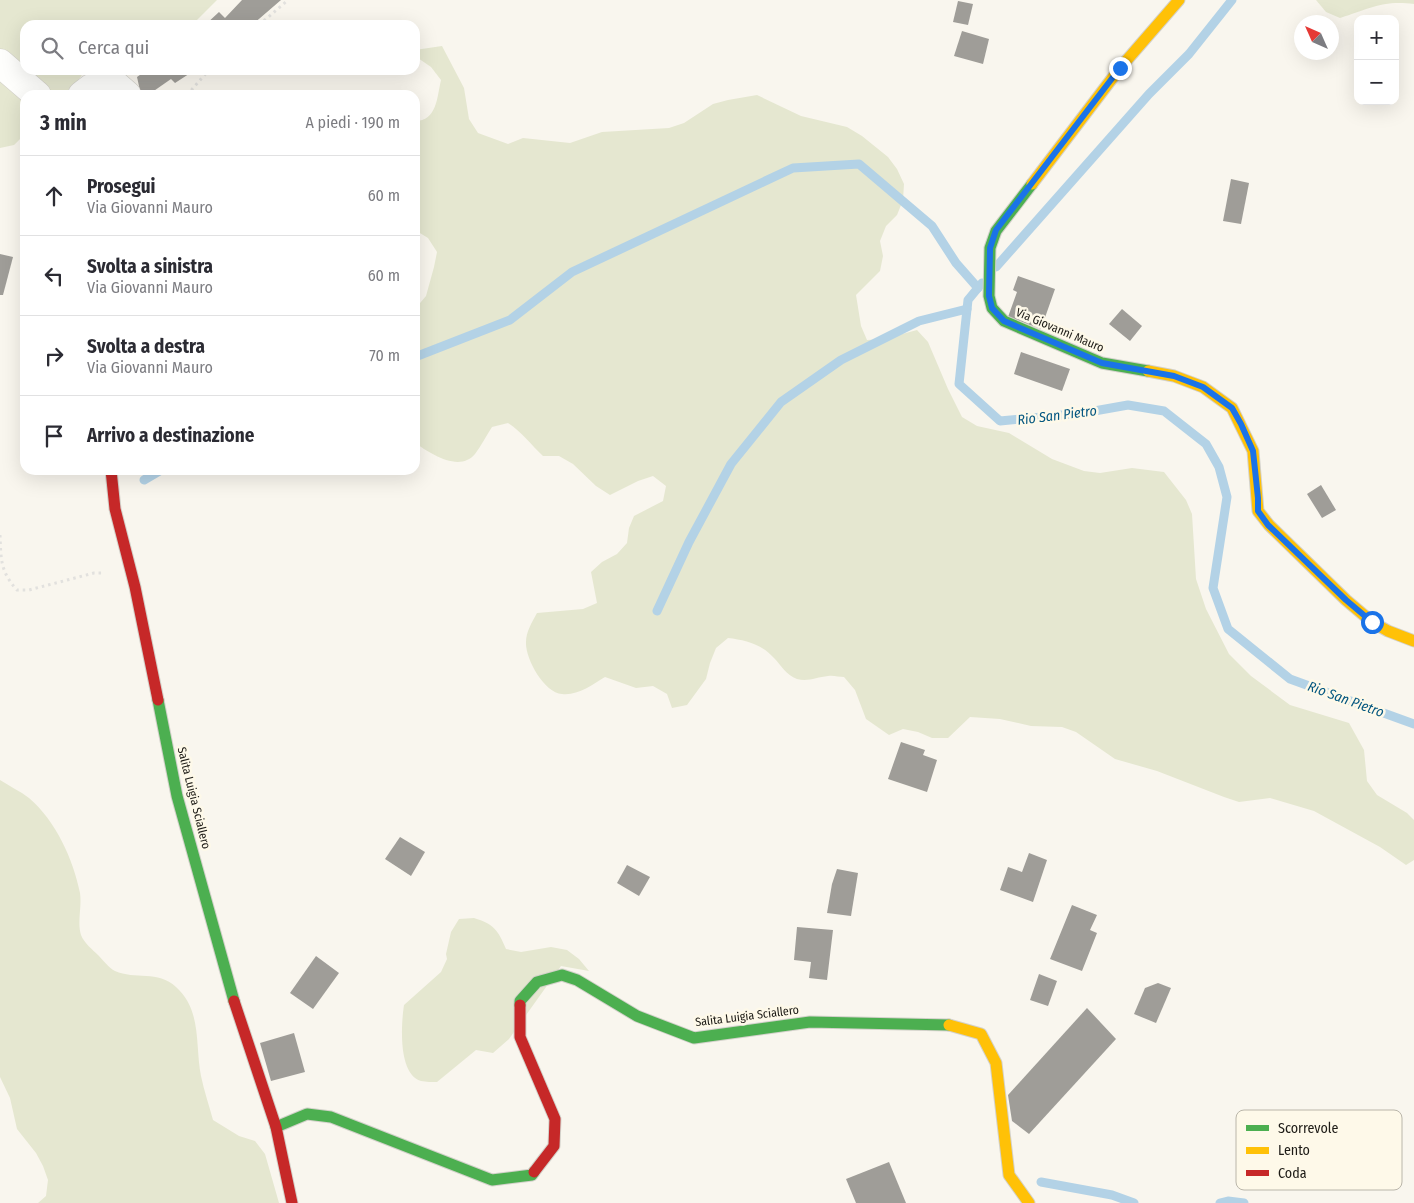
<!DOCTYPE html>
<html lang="it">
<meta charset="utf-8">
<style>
:root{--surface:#fff;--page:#f7f7f7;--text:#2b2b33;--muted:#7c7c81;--line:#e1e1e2}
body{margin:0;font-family:"Fira Sans Condensed",sans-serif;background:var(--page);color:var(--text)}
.controls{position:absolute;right:15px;top:15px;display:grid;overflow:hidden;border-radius:10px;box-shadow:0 5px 20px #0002}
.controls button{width:45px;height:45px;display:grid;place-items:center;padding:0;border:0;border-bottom:1px solid var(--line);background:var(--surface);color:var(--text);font:25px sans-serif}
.compass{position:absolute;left:1294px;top:15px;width:45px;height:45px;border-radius:50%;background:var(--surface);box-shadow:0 5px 20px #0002;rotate:315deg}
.stop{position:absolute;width:15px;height:15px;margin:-11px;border:4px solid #1a73e8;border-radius:50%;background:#fff}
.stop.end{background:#1a73e8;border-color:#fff;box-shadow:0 1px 5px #0008}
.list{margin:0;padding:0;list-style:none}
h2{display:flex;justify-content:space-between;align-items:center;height:65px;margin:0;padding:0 20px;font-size:21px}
h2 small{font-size:16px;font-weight:400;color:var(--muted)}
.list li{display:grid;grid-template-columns:32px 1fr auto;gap:15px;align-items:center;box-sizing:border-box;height:80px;padding:0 20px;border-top:1px solid var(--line)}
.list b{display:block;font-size:19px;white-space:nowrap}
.list p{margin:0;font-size:16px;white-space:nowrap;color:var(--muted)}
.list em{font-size:16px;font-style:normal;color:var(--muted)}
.icon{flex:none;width:28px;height:28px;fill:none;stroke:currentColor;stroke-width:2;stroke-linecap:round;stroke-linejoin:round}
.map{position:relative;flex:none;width:1414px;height:1203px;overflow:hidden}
.search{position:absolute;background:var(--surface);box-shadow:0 5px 20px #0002;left:20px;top:20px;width:400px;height:55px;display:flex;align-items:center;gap:12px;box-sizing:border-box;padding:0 18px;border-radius:15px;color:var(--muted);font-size:19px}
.panel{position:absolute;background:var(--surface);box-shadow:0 5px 20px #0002;left:20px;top:90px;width:400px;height:385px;border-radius:15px}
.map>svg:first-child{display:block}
.green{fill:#e5e7d0}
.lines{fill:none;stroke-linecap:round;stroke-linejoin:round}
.stream{stroke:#b3d2e6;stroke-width:9}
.building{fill:#9f9d98}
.street-casing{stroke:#d3d1ca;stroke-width:29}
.fast-casing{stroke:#d3d1ca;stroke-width:13}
.slow-casing{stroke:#d3d1ca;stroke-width:13}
.jam-casing{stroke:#d3d1ca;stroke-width:13}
.path{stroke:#e2e1de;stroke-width:3;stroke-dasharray:2.5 4;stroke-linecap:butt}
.street{stroke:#fefefc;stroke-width:28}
.fast{stroke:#4caf50;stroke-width:11}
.slow{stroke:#ffc107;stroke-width:11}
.jam{stroke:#c62828;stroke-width:11}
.route{stroke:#1a73e8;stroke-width:6}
.labels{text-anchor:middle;stroke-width:5;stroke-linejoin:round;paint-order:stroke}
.street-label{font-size:12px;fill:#1d1b16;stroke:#fef9e9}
.water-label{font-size:14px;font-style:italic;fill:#055780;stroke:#fef9e9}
.key{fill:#fef9e9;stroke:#bab6aa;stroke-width:1}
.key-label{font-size:14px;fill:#1d1b16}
</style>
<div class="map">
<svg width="1414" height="1203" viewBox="0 0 1414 1203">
<rect width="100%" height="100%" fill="#f9f6ee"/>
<!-- green -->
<g class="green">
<path d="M0 0H217L192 25H25V70H85C79 80 72 88 62 94L47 90 25 95V134L14 145 0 148Z"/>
<path d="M1316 0H1414V4C1382 0 1369 9 1340 18L1326 12Z"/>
<path d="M442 46 464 88 469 119 478 133 508 144 523 138 570 143 602 132 669 128 684 123 713 104 728 100 757 95 801 116 847 127 862 136 888 157 897 169 904 184 903 200 897 215 886 226 880 241 883 256 880 271 856 295 861 326 867 340 884 339 917 330 928 342 948 389 962 417 977 426 1009 433 1052 459 1084 471 1100 473 1132 468 1164 472 1186 500 1192 514 1196 579 1206 609 1229 654 1251 676 1290 705 1349 723 1364 750 1367 781 1377 795 1407 813 1414 820V860L1406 865 1380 847 1314 811 1270 798 1239 802 1224 797 1157 771 1115 759 1076 732 1062 727 1031 726 1000 719 970 717 948 738H932L918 732 903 729 889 735 866 719 855 690 844 677C839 677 833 675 828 676 817 677 808 682 797 679 786 675 781 665 774 658 762 644 745 640 728 638L716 648 710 663 706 679 687 705 672 708 667 694 653 686 636 688 605 677C592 685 577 696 562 694 544 693 525 658 526 642 526 632 532 622 537 613L583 609 597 603 591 572 602 562 617 554 627 543 629 528 634 516 663 501 666 486 653 476 638 481 610 495 596 486 573 464 559 456H543C531 445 522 432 508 423L492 427C486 436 481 446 475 454 459 473 430 453 415 443V309L426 296 434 267 437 252 428 238 415 230V121C437 121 437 97 441 80L431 67 415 56V50Z"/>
<path d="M0 780C9 786 20 791 29 798 56 821 73 859 80 893 82 907 77 922 81 935 84 943 93 950 98 955 103 960 109 968 115 971 135 980 158 970 176 987 202 1010 195 1045 201 1076 204 1091 209 1105 213 1120L239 1136 255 1141 265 1154 279 1203H38L46 1196 48 1180 43 1166 36 1153 17 1129 10 1098 0 1077Z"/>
<path d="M474 918C494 924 498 930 506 949L521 952 551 947 567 950 579 959 589 971 561 966 509 1039 493 1053 476 1050 437 1082C432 1082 426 1082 421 1081 398 1074 401 1025 404 1005L441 972 447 959 446 954 451 932 459 919Z"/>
</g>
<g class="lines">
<!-- stream -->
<g class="stream">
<path d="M996 267 1149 94 1189 54 1232 0"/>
<path d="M982 283 968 300 959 384 1000 421 1083 413 1128 405 1164 411 1206 444 1219 467 1227 497 1213 588 1228 629 1290 679 1414 724"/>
<path d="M415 357 510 320 572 272 793 168 859 164 932 226 956 263 978 288"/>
<path d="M144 480 161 470"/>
<path d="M657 611 689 542 731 464 781 402 841 360 919 321 967 309"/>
<path d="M1041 1182 1112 1195 1134 1203"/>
<path d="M1220 1203 1228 1201 1244 1203"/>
</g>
</g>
<!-- building -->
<g class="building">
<path d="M242 0H281L252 25H205L219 12 225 18Z"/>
<path d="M958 1 973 4 968 25 953 22Z"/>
<path d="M962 31 989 39 983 64 954 56Z"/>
<path d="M147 70H195L175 83 171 79 148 95H141L137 77Z"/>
<path d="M1231 179 1249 183 1241 224 1223 221Z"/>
<path d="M0 254 13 257 3 295H0Z"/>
<path d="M1018 276 1055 289 1041 329 1008 317 1017 292 1013 290Z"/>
<path d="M1122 309 1142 326 1130 341 1109 324Z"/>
<path d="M1021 352 1070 369 1062 391 1014 374Z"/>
<path d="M1321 485 1336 510 1322 518 1307 494Z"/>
<path d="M901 742 925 750 923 755 937 760 927 792 888 779Z"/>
<path d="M400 837 425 852 411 876 385 859Z"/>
<path d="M1029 853 1047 860 1033 902 1000 890 1008 867 1022 872Z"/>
<path d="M627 865 650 877 639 896 617 883Z"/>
<path d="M837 869 858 873 851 916 827 913 832 884Z"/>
<path d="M1072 905 1097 915 1090 930 1097 933 1082 971 1050 959Z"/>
<path d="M797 927 833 930 827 980 809 978 811 962 794 960Z"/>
<path d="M316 956 339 973 313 1009 290 993Z"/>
<path d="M1039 974 1057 981 1048 1006 1030 1000Z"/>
<path d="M1158 983 1171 988 1156 1023 1134 1014 1145 988Z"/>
<path d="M1087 1008 1116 1039 1029 1134 1012 1121 1008 1095Z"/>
<path d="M294 1033 305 1072 271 1081 260 1043Z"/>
<path d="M889 1162 906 1203H856L846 1179Z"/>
</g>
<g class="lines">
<!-- street casing -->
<g class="street-casing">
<g id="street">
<path d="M0 63 37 95"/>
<path d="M82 95 91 88 111 81 127 95"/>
</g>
</g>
<!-- fast casing -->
<g class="fast-casing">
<g id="fast">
<path d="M1032 184 996 231 990 248 989 296 992 308 1004 321 1102 363 1148 371"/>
<path d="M158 700 177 796 234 1001"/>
<path d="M520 1005V1001L537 982 562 975 577 980 637 1016 694 1038 810 1022 949 1025"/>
<path d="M276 1127 307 1114 331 1117 492 1180 532 1175 534 1172"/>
</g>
</g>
<!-- slow casing -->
<g class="slow-casing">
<g id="slow">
<path d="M1032 184 1120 68 1179 0"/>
<path d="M1148 371 1174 376 1203 387 1232 408 1253 451 1258 511 1269 525 1346 600 1372 622 1388 631 1414 641"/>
<path d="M949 1025 981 1034 996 1063 1009 1175 1029 1203"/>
</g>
</g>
<!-- jam casing -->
<g class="jam-casing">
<g id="jam">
<path d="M111 470 115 509 135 587 158 700"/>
<path d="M234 1001 276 1127 292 1203"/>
<path d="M520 1005V1037L555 1119 554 1146 534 1172"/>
</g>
</g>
<!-- path -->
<g class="path">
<path d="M259 25 288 0"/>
<path d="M187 95 209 70"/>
<path d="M0 535C1 559 0 571 17 590H29L94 573H102"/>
</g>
<!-- street -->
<use href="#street" class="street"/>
<!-- fast -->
<use href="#fast" class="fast"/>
<!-- slow -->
<use href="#slow" class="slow"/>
<!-- jam -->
<use href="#jam" class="jam"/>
</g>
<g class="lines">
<!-- route -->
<path class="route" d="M1120 68 996 230 990 248 989 296 992 308 1004 321 1102 363 1174 376 1203 387 1232 408 1241 424 1253 451 1258 498V511L1268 525 1346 600 1372 622"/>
</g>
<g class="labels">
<!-- street labels -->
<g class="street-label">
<text transform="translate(1060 330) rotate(23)" y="4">Via Giovanni Mauro</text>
<text transform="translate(194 798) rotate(76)" y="4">Salita Luigia Sciallero</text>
<text transform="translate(747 1016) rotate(-7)" y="4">Salita Luigia Sciallero</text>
</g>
<!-- water labels -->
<g class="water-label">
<text transform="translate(1057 415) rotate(-7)" y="5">Rio San Pietro</text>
<text transform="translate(1346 699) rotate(20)" y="5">Rio San Pietro</text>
</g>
</g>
<!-- legend -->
<rect x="1236" y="1110" width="166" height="80" rx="8" class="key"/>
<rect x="1246" y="1125" width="23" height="6" fill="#4caf50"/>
<rect x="1246" y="1147" width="23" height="7" fill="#ffc107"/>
<rect x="1246" y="1170" width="23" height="6" fill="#c62828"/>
<g class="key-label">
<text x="1278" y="1133">Scorrevole</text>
<text x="1278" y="1155">Lento</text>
<text x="1278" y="1178">Coda</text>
</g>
</svg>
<div class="controls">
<button>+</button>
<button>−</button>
</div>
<svg class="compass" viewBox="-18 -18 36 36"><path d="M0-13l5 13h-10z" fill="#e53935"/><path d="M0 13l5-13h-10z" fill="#7c7c81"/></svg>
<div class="stop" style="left:1372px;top:622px"></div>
<div class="stop end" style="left:1120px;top:68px"></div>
<div class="search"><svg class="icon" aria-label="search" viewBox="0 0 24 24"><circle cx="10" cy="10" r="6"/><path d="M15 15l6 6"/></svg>Cerca qui</div>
<section class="panel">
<h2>3 min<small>A piedi · 190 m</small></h2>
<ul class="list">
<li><svg class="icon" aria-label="ahead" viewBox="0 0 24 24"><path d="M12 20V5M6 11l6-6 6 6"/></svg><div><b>Prosegui</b><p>Via Giovanni Mauro</p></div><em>60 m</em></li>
<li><svg class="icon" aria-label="left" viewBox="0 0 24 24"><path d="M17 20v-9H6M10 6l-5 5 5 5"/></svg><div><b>Svolta a sinistra</b><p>Via Giovanni Mauro</p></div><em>60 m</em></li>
<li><svg class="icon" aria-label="right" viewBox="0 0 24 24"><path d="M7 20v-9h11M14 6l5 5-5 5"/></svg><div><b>Svolta a destra</b><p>Via Giovanni Mauro</p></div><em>70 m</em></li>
<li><svg class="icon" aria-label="arrive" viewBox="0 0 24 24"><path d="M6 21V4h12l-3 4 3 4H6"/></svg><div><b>Arrivo a destinazione</b></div></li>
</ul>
</section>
</div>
